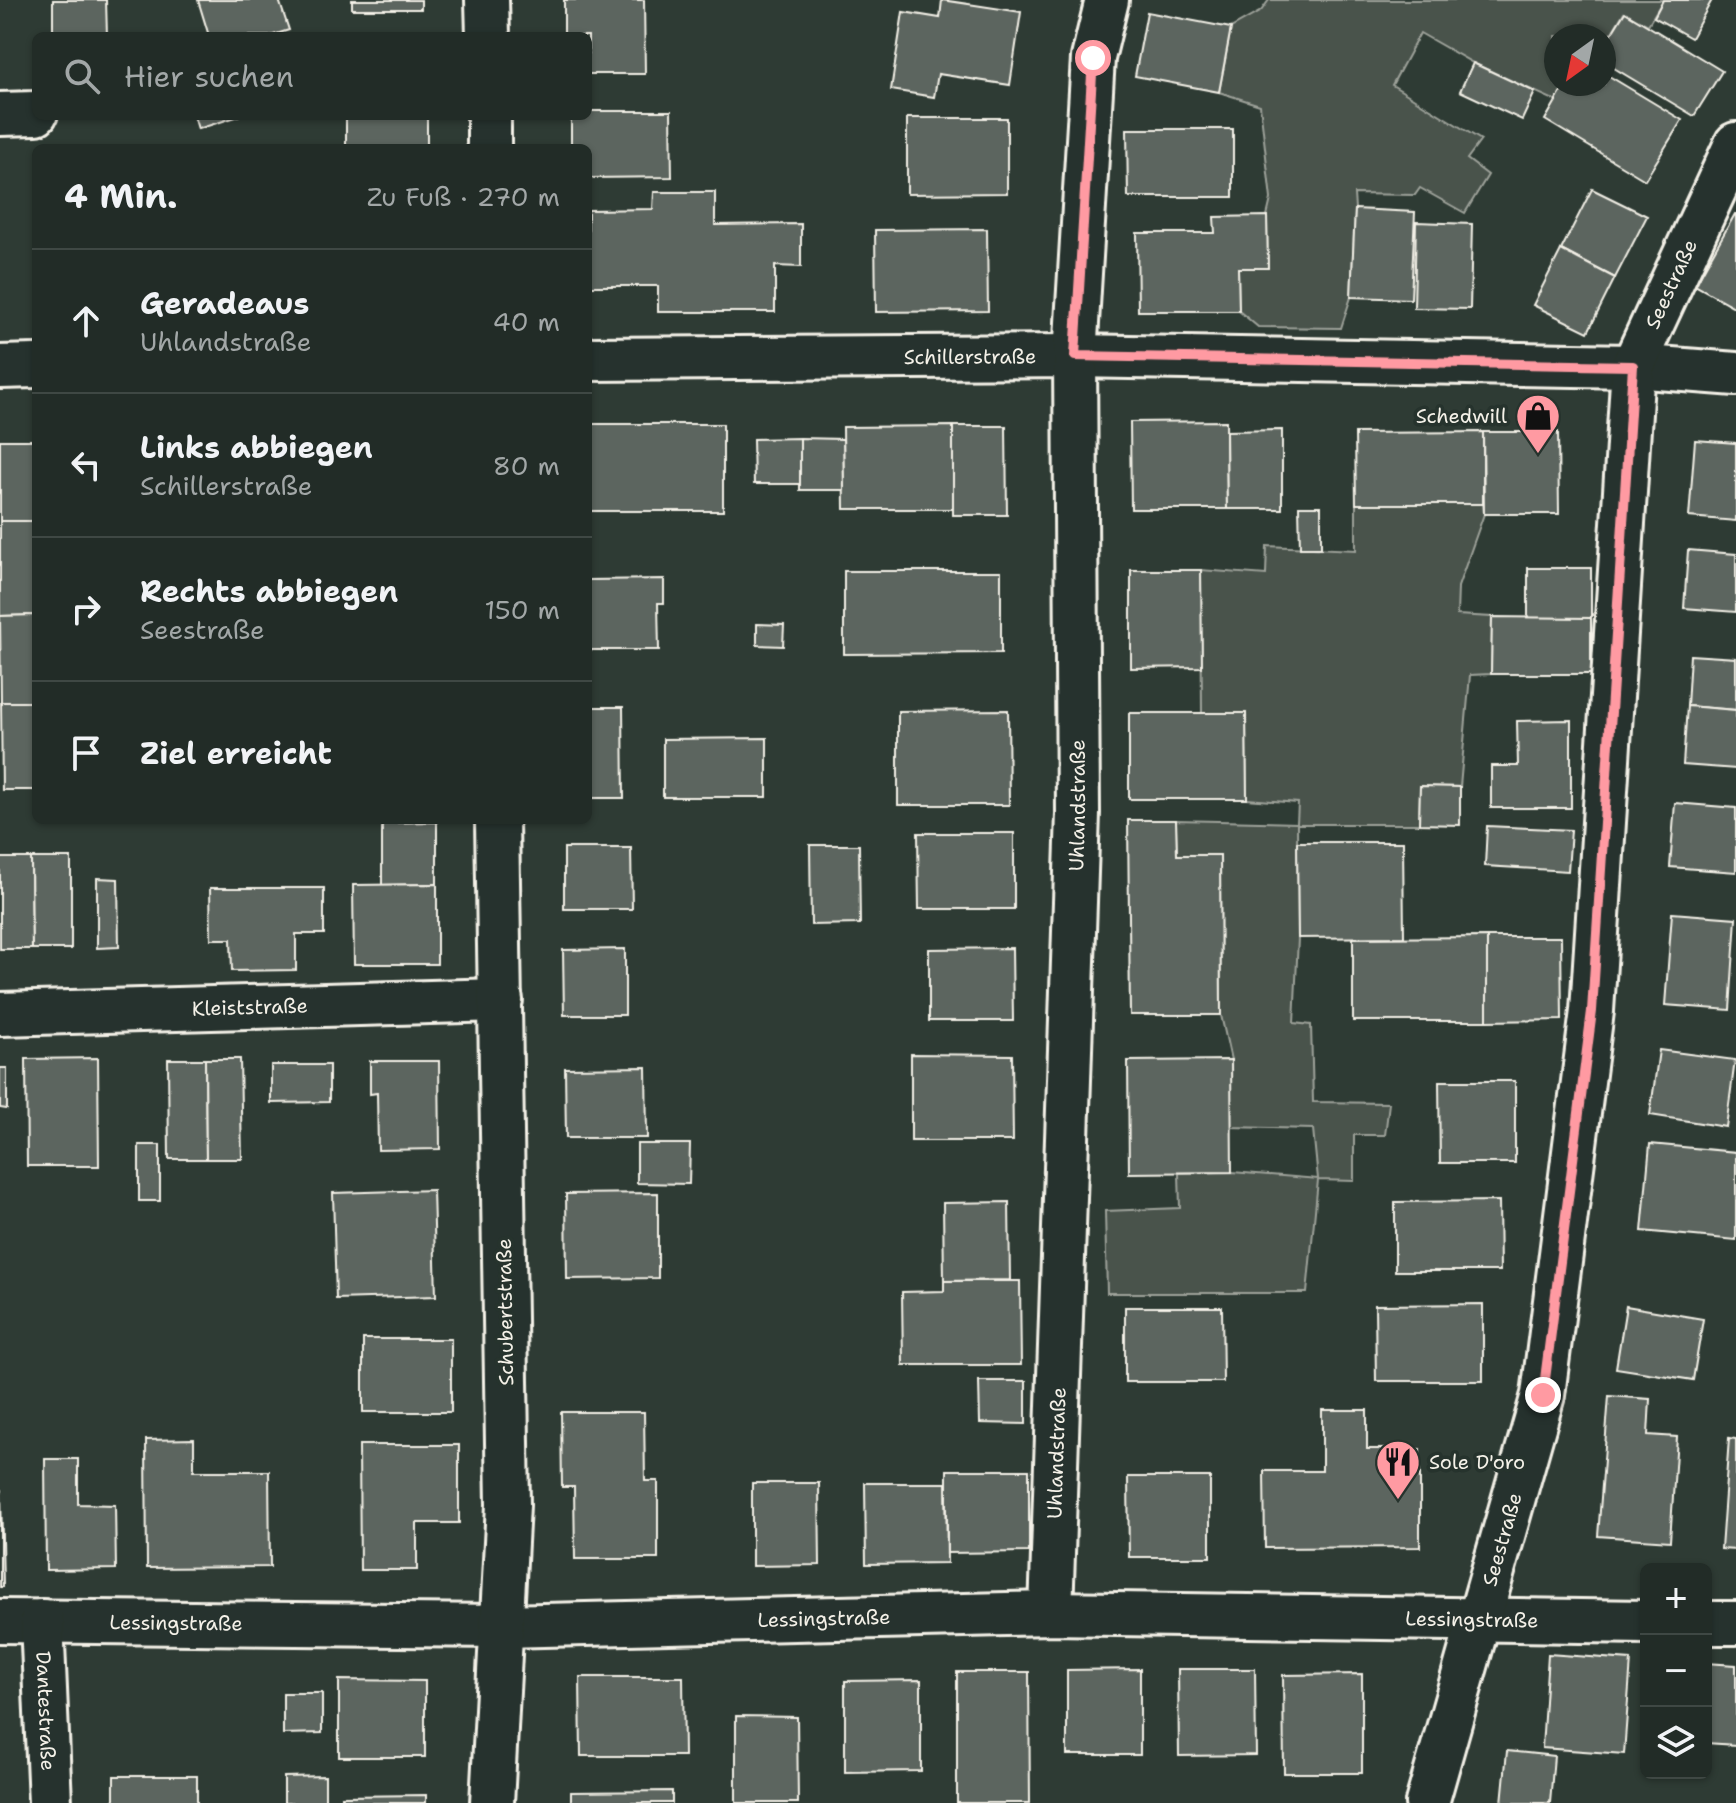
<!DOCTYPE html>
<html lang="de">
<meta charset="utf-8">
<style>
:root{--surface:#222c27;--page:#2e3833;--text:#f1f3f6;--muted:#a2a7a7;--line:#3f4844}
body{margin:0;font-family:"Shantell Sans",sans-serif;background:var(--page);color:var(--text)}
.controls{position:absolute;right:24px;bottom:24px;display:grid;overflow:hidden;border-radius:12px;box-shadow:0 2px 6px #0004}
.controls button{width:72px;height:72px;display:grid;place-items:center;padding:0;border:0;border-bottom:2px solid var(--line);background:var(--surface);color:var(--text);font:40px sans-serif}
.compass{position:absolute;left:1544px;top:24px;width:72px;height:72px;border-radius:50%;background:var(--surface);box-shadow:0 2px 6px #0004;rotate:213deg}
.stop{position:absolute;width:24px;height:24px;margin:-18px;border:6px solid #ff9aa2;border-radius:50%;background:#fff}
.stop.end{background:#ff9aa2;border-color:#fff;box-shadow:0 2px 8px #0008}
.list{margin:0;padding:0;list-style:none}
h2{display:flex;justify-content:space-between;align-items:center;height:104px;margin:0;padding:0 32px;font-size:34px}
h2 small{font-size:26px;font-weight:400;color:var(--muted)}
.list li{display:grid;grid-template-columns:52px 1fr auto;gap:24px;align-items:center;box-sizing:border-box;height:144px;padding:0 32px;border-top:2px solid var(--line)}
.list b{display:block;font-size:30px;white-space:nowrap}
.list p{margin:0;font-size:26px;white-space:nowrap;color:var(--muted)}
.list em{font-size:26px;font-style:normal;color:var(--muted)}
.icon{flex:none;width:44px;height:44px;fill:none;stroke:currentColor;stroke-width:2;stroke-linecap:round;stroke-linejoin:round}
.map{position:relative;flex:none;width:1736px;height:1803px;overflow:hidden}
.search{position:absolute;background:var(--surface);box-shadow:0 2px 6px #0004;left:32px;top:32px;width:560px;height:88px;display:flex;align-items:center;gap:20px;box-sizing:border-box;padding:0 28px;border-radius:12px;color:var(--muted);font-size:30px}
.panel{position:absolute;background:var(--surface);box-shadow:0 2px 6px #0004;left:32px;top:144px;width:560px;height:680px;border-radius:12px}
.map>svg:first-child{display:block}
.green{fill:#48524c;stroke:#9ea29a;stroke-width:2}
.building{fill:#5c655e;stroke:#f4f1e8;stroke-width:2}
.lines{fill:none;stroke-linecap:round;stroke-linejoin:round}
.minor-casing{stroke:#f4f1e8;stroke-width:48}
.minor{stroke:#26332d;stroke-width:42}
.route{stroke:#ff9aa2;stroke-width:10}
.labels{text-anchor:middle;stroke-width:7;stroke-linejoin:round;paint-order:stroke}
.street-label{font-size:20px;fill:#f4f1e8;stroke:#26332d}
.poi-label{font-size:20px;fill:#f4f1e8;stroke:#26332d;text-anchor:end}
</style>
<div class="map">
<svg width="1736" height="1803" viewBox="0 0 1736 1803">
<rect width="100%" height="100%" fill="#2e3b34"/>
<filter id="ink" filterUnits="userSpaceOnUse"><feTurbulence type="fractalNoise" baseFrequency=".0125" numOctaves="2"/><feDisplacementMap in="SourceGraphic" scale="16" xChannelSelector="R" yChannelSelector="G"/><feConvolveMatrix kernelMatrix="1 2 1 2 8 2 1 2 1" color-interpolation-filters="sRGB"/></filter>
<g filter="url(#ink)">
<!-- green -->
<g class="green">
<path d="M1269 0H1663L1648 25 1624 12 1604 46V36H1556V84H1566L1556 101 1473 63 1420 33 1392 85 1481 140 1467 159 1488 175 1465 213 1420 188 1415 195 1354 194 1355 209 1351 297 1341 328 1258 327 1239 311 1238 268 1268 267 1267 216 1271 199 1260 105 1219 92 1231 28 1261 11Z"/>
<path d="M1356 504H1483L1484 514 1458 587 1457 615 1492 617 1491 674 1470 675 1460 787 1420 786 1419 824H1297L1298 938 1294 1023 1311 1025 1313 1102 1389 1103 1385 1135H1354V1181L1318 1180 1307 1293H1107L1105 1211 1180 1208 1179 1173 1232 1172 1318 1179 1313 1129 1231 1127V1060L1221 1015 1220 855H1177L1176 820 1297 823 1298 803 1247 799 1246 713H1202L1201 570 1266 575 1267 546 1356 550Z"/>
</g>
<!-- building -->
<g class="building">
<path d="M53 0H106L107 36H53Z"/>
<path d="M198 0H279L289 30 270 36H209Z"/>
<rect x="352" y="0" width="69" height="9"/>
<path d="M564 0H644L645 74H588V36H564Z"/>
<path d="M942 0 1021 12 1010 85 938 74 934 97 891 90 903 12 940 18Z"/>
<path d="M1663 0H1712L1691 38 1654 17Z"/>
<path d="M1147 12 1231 28 1219 92 1135 76Z"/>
<path d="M1625 12 1722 71 1694 116 1604 62V46Z"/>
<path d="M1473 63 1535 92 1522 120 1460 91Z"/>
<path d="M1604 73 1682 120 1645 180 1545 120 1566 84H1578L1590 91 1594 84H1604Z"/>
<path d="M588 111H671L672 177 588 178V148H571V116H588Z"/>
<path d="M194 116H239L198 129Z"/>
<rect x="346" y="116" width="81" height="32"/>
<path d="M907 118H1007V193L907 194Z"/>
<path d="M1127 129H1233V197H1128Z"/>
<path d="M1592 189 1647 216 1615 278 1561 250Z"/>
<path d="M654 192H715V225L801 224V267L775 266V312H658V286H588V210L653 209Z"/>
<path d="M1355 209 1415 212 1411 299 1351 297Z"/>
<path d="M1735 214H1736V308L1695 285Z"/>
<path d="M1267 216 1268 268H1238L1239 311H1138L1137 233H1215L1214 217Z"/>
<path d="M1416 222 1472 224 1470 309 1414 308Z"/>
<path d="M987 229 988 311 876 312 875 230Z"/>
<path d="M1561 250 1615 278 1588 332 1533 305Z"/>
<path d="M1226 421 1227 509H1131L1130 422Z"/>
<rect x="588" y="424" width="135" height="87"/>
<path d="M953 426H1006L1007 515H953Z"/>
<path d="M953 426V509H844L843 427Z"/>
<path d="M1282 430V509H1227L1226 431Z"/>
<path d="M1483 432V504H1356L1355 433Z"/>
<path d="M1483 432H1558L1559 514H1484Z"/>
<path d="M800 438 843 439 844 490H800Z"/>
<path d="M800 438V484H754L753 439Z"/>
<rect x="0" y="440" width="36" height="81"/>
<path d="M1695 440 1736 443V521L1689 517Z"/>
<path d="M1299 506H1321V548H1300Z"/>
<path d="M0 521H36V615L0 616Z"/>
<path d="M1688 550 1736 554V612L1684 608Z"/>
<rect x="1528" y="568" width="63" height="50"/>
<path d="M1131 570H1201L1202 667 1131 668Z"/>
<path d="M844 571H1001V653L844 654Z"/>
<path d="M664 579V603H658L659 650H588V580Z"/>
<path d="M36 615V702H1L0 616Z"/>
<path d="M1492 617 1591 618V674H1491Z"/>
<path d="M757 624 784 625 783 646 757 645Z"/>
<path d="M1690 655 1736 658V710L1687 706Z"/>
<path d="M1 702H36V790H2Z"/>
<path d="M1687 706 1736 710V769L1683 765Z"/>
<path d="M588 707H623L624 798H588Z"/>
<path d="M1008 710 1009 805H898V711Z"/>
<path d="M1129 713H1246L1247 799H1129Z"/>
<path d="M1571 720V808H1491V766H1518L1517 721Z"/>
<path d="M767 738V797H663V739Z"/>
<path d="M1420 786 1460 787V825L1419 824Z"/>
<path d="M1675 803 1736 808V872L1670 867Z"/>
<path d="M1128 820H1176L1177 855H1220L1221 1015H1130Z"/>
<path d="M437 822V884L382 885V823Z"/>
<path d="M1487 826 1571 830 1568 871 1485 866Z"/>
<path d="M918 833H1014V909H919Z"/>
<path d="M1297 842H1403L1404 937 1298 938Z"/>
<path d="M810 845H859L860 924 811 925Z"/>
<path d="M564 848H631L632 909H564Z"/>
<path d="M0 858H31L32 949H0Z"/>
<path d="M31 858H71V949H32Z"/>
<path d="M97 878 118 879 119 947 97 948Z"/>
<path d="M437 884V964H354L353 885Z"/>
<path d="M210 888H324V934H296V970L232 971 231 939H211Z"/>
<path d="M1672 913 1736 918 1730 1010 1665 1005Z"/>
<path d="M1487 937V1021H1353V938Z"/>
<path d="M1487 937H1561L1562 1020 1487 1021Z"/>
<path d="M1012 948 1013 1021H929V949Z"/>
<path d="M625 949V1015H564L563 950Z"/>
<path d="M1659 1050 1735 1060 1726 1127 1650 1115Z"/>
<path d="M911 1054 1012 1055 1013 1141H911Z"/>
<path d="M98 1058 99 1166H27L26 1059Z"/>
<path d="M168 1059H205L206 1159H169Z"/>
<path d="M205 1059H240L242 1159H206Z"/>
<path d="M1231 1060 1232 1172 1129 1173 1128 1061Z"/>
<path d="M370 1061H439L440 1149 378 1150 377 1093 370 1094Z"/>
<path d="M271 1065H329V1102L271 1103Z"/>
<path d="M646 1067 647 1138H566L565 1068Z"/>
<path d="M0 1068H7V1109L0 1108Z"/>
<path d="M1439 1081H1515V1163H1440Z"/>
<path d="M637 1144H690L689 1184 637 1183Z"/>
<path d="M1650 1144 1736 1152V1240L1642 1231Z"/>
<rect x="139" y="1145" width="21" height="56"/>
<path d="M433 1190 436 1296 336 1299 333 1193Z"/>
<path d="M658 1193V1278L567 1279 566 1194Z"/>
<path d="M1499 1201 1500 1271H1395V1202Z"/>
<path d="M1009 1202 1010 1280 944 1281 943 1203Z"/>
<path d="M944 1281H1020L1021 1365H903L902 1292 944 1291Z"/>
<path d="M1483 1304V1381H1376L1375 1305Z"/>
<path d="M1626 1306 1703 1319 1693 1380 1616 1368Z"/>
<path d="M1125 1307H1222L1223 1382H1125Z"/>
<rect x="363" y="1339" width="88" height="73"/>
<path d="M979 1381H1026V1424L980 1423Z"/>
<path d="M1609 1396 1650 1399 1648 1435 1677 1437 1670 1541 1598 1536Z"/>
<path d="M1322 1410H1367V1449H1420V1547L1265 1548 1264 1471H1322Z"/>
<path d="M561 1412H644L645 1481H658V1559H575L574 1487H562Z"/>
<path d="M1729 1438 1736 1439V1550L1721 1549Z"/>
<path d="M194 1439V1471H269L270 1567 147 1568 146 1440Z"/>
<path d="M359 1445H459V1523H417V1570H360Z"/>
<path d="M45 1459H78V1504L115 1505 116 1569 46 1570Z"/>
<path d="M947 1470H1029V1552L947 1553Z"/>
<path d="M1128 1477H1210V1557H1129Z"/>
<path d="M752 1483H819L820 1565 752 1566Z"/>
<path d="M865 1483H946L947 1563 866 1564Z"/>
<path d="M0 1490H1L3 1587H0Z"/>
<path d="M1548 1654 1631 1660 1624 1754 1542 1748Z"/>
<path d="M1706 1663 1736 1665V1745L1706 1743Z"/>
<path d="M1140 1669V1755H1067V1670Z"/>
<path d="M1178 1669H1255L1256 1755 1179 1756Z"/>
<path d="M957 1672H1029L1030 1803H957Z"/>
<path d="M1362 1674V1773H1284L1283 1675Z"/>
<path d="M580 1677H683L684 1756H581Z"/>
<path d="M339 1680 425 1681V1757H339Z"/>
<path d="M921 1680V1771L845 1772V1681Z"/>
<path d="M283 1693H322V1733L283 1734Z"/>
<path d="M736 1716 797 1717 798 1803H736Z"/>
<path d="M1507 1751 1554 1756 1550 1803H1502Z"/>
<rect x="114" y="1776" width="83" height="27"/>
<path d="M325 1776V1803H284V1777Z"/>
<path d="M672 1791V1803H571V1792Z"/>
<path d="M426 1795V1803H342V1796Z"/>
</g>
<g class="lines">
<!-- minor casing -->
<g class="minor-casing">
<g id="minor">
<path d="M487 0 488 36"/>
<path d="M0 114 36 113"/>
<path d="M489 116V148"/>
<path id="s1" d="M588 359 1075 356 1633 366 1736 374"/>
<path d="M0 367 36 366"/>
<path id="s2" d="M0 1014 501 1000"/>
<path id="s3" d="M1051 1613 1078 813 1075 356 1093 58 1107 0"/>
<path id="s4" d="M0 1621 502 1626 1051 1613 1646 1622"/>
<path id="s5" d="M42 1621 50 1803"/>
<path d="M1706 1623H1736"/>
<path d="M492 1803 508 1505 497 820"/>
<path id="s6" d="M1427 1803 1543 1395 1592 1011 1633 366 1736 144"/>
</g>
</g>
<!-- minor -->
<use href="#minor" class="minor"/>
</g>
</g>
<g class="lines" filter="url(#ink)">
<!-- route -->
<path class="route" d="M1093 58 1075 356 1633 366 1592 1011 1543 1395"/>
</g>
<!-- icons -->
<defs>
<g id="shop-pin" transform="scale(2.3)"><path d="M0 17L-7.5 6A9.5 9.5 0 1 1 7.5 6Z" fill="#ff9aa2" stroke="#26332d"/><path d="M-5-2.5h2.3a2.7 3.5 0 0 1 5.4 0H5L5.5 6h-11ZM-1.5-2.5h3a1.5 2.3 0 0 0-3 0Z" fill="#111"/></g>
<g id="restaurant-pin" transform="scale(2.3)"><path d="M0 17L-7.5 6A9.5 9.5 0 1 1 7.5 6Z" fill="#ff9aa2" stroke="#26332d"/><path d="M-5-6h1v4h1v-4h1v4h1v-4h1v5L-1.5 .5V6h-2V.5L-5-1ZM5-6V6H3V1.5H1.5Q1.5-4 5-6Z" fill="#111"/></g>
</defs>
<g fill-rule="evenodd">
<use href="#shop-pin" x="1538" y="416"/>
<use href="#restaurant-pin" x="1398" y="1462"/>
</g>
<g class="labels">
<!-- street labels -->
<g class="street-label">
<text dy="7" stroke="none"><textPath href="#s6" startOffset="1548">Seestraße</textPath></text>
<text dy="7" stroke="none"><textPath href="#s1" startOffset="382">Schillerstraße</textPath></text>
<text dy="7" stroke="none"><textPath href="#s3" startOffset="808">Uhlandstraße</textPath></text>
<text dy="7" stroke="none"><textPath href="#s2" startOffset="250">Kleiststraße</textPath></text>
<text transform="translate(505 1312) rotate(-91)" y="7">Schubertstraße</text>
<text dy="7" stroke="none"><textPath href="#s3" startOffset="160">Uhlandstraße</textPath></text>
<text dy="7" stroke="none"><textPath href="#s6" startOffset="274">Seestraße</textPath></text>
<text dy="7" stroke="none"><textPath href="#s4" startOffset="824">Lessingstraße</textPath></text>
<text dy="7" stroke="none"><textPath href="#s4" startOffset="1472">Lessingstraße</textPath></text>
<text dy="7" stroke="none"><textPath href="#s4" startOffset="176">Lessingstraße</textPath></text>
<text dy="7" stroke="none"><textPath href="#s5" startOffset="90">Dantestraße</textPath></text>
</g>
<!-- poi labels -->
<g class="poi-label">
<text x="1507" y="423">Schedwill</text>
<text x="1429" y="1469" text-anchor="start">Sole D'oro</text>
</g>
</g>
</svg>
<div class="controls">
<button>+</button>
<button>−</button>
<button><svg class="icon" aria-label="layers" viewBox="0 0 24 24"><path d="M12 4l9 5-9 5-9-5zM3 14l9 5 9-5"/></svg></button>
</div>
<svg class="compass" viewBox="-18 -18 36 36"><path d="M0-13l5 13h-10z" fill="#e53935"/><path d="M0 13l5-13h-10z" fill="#a2a7a7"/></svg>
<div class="stop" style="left:1093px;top:58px"></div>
<div class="stop end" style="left:1543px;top:1395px"></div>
<div class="search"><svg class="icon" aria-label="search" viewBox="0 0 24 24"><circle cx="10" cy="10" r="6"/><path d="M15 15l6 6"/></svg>Hier suchen</div>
<section class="panel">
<h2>4 Min.<small>Zu Fuß · 270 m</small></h2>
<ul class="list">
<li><svg class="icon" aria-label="ahead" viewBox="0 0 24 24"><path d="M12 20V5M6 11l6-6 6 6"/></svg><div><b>Geradeaus</b><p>Uhlandstraße</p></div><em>40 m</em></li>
<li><svg class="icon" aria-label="left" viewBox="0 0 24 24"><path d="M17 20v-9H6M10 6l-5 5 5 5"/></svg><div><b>Links abbiegen</b><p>Schillerstraße</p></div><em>80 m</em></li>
<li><svg class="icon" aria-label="right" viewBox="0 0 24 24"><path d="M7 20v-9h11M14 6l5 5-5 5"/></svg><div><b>Rechts abbiegen</b><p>Seestraße</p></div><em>150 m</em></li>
<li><svg class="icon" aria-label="arrive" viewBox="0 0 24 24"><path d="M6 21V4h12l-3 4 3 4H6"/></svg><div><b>Ziel erreicht</b></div></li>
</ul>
</section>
</div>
